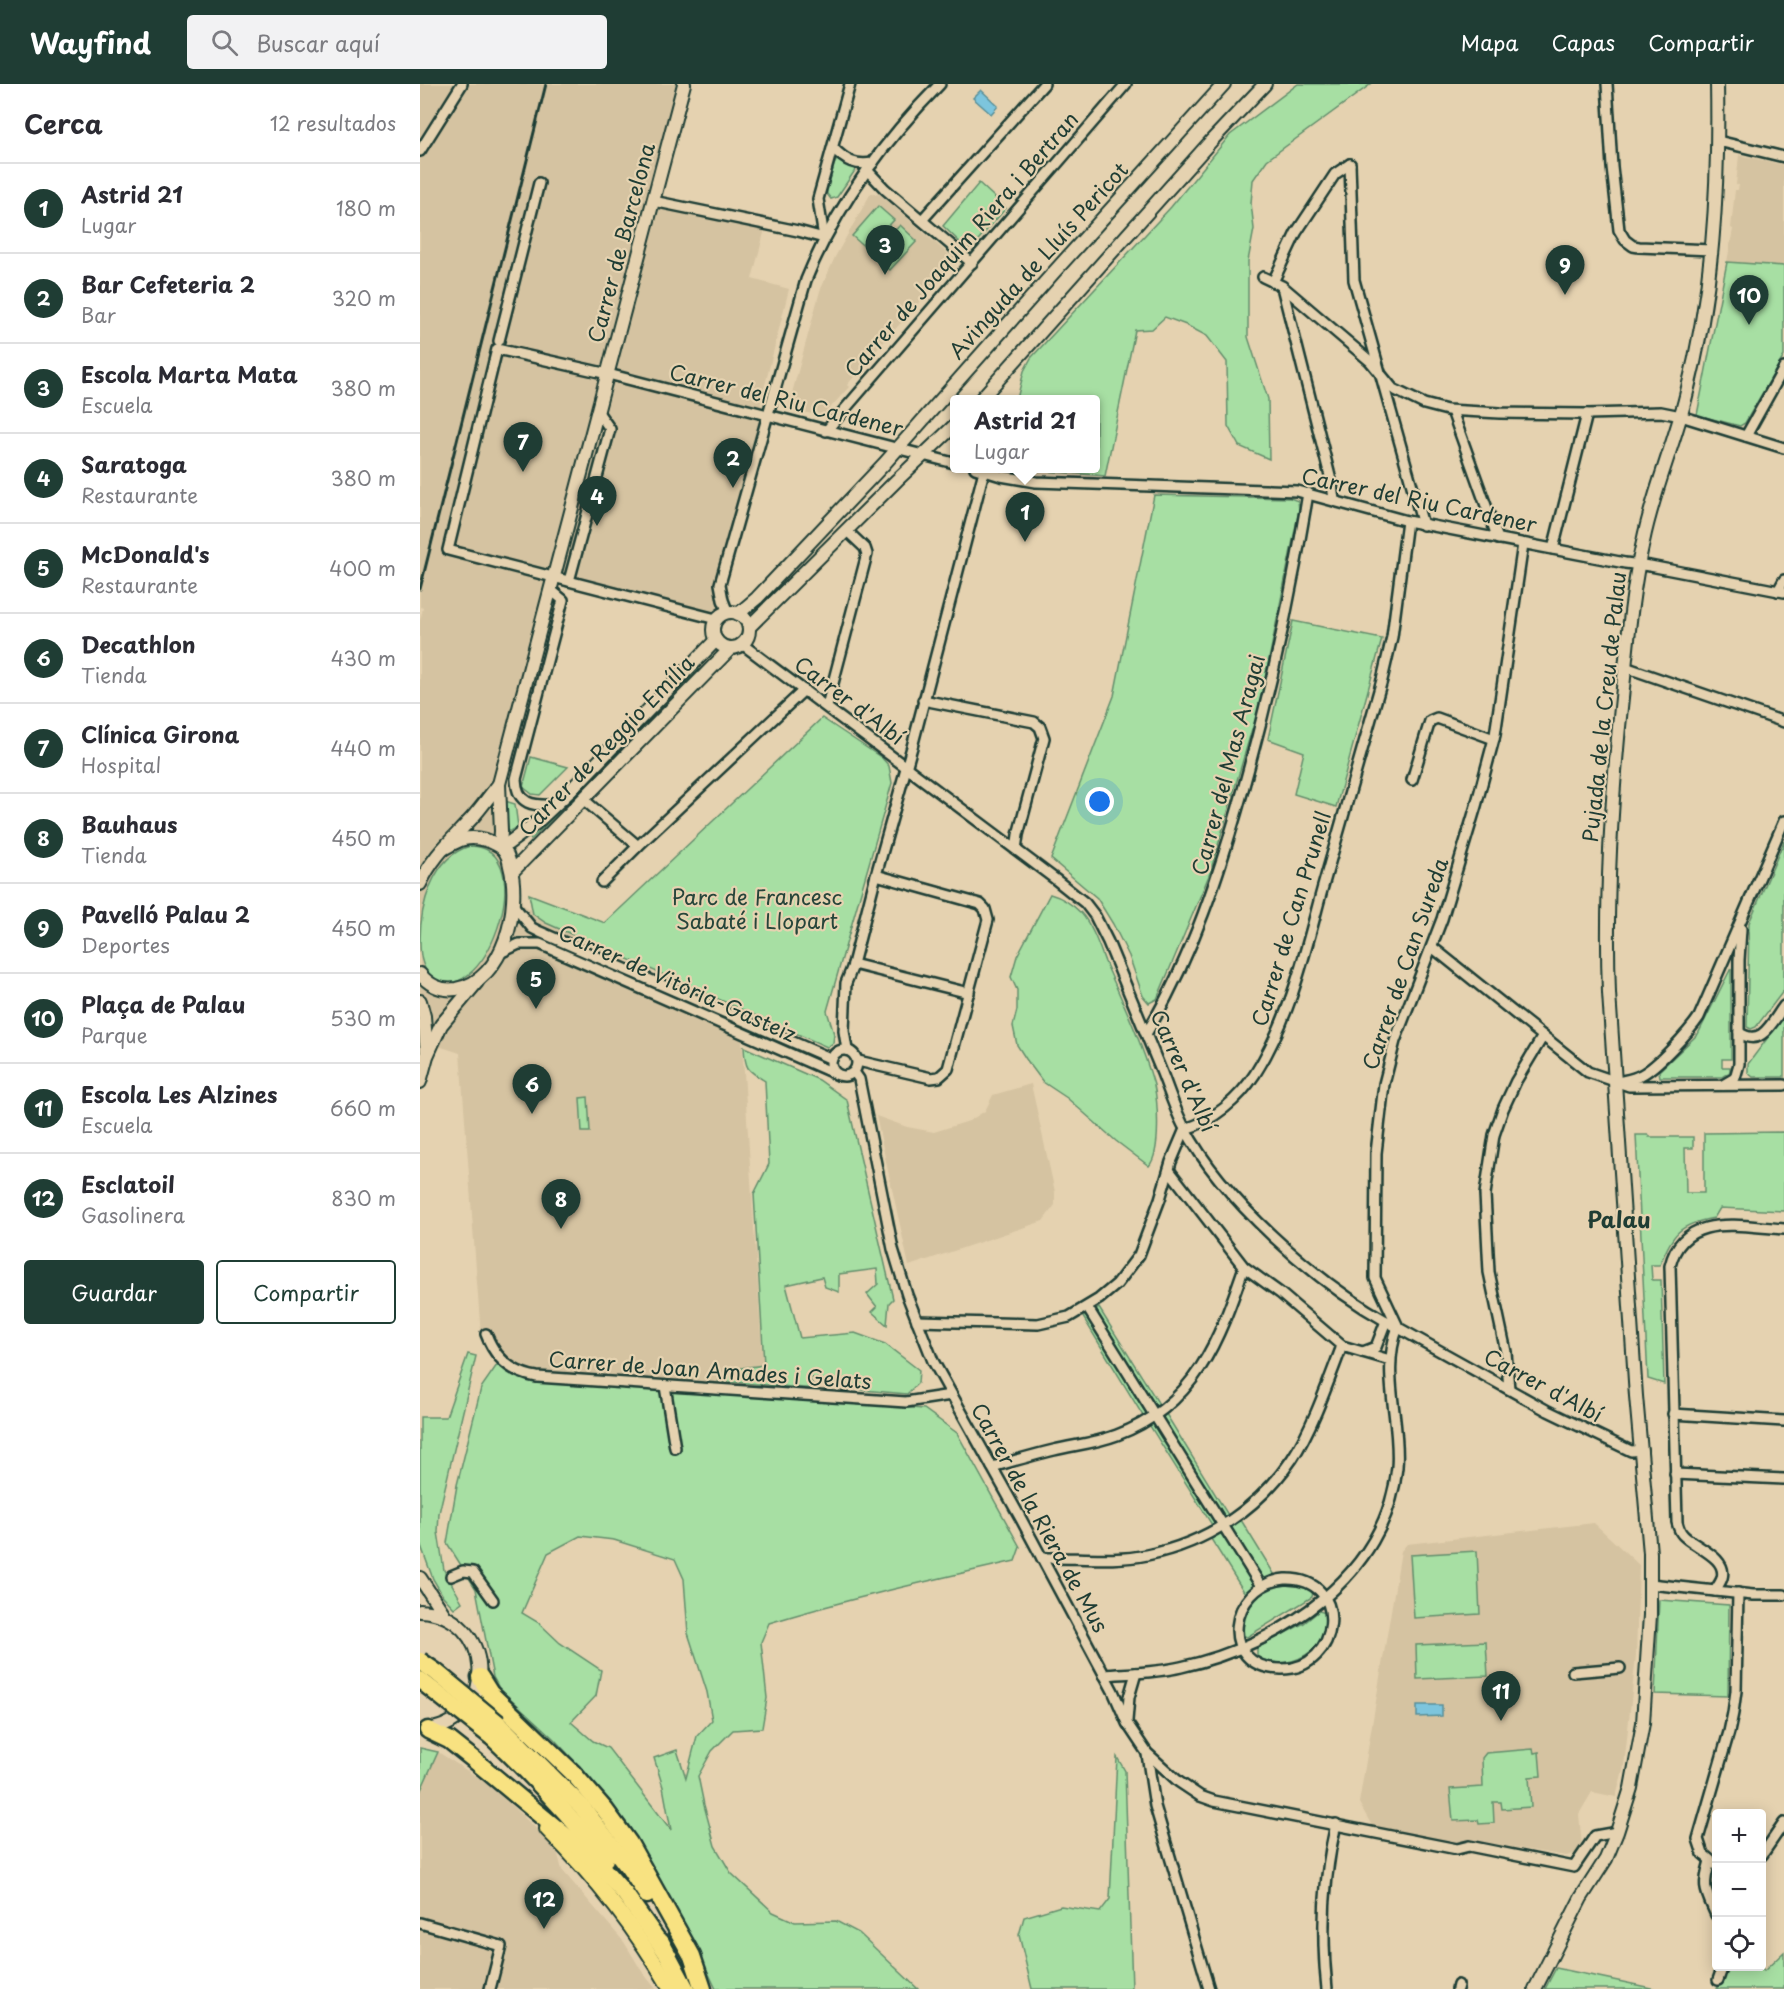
<!DOCTYPE html>
<html lang="es">
<meta charset="utf-8">
<style>
:root{--surface:#fff;--page:#f2f2f3;--text:#2b2b33;--muted:#7c7c81;--line:#e1e1e2;--accent:#1f3d34}
body{margin:0;font-family:"Playpen Sans",sans-serif;background:var(--page);color:var(--text)}
.controls{position:absolute;right:18px;bottom:18px;display:grid;overflow:hidden;border-radius:6px;box-shadow:0 3px 15px #0003}
.controls button{width:54px;height:54px;display:grid;place-items:center;padding:0;border:0;border-bottom:2px solid var(--line);background:var(--surface);color:var(--text);font:30px sans-serif}
.you{position:absolute;left:680px;top:718px;width:21px;height:21px;margin:-15px;border:4px solid #fff;border-radius:50%;background:#1a73e8;box-shadow:0 0 0 9px #1a73e833}
.badge{display:grid;place-items:center;width:39px;height:39px;border-radius:50%;background:var(--accent);color:#fff;font-size:20px;font-weight:700}
.pin{position:absolute;translate:-50% -50px;filter:drop-shadow(0 2px 3px #0008)}
.pin::after{content:'';position:absolute;top:32px;width:21px;height:18px;background:inherit;clip-path:polygon(0 0,100% 0,50% 100%)}
.popup{position:absolute;left:530px;top:311px;width:150px;height:78px;box-sizing:border-box;display:grid;place-content:center;border-radius:6px;background:var(--surface);filter:drop-shadow(0 2px 4px #0005);font-size:20px;white-space:nowrap;color:var(--muted)}
.popup b{font-size:22px;color:var(--text)}
.popup::after{content:'';position:absolute;left:50%;top:100%;margin-left:-12px;border:12px solid transparent;border-top-color:var(--surface)}
.list{margin:0;padding:0;list-style:none}
h2{display:flex;justify-content:space-between;align-items:center;height:78px;margin:0;padding:0 24px;font-size:26px}
h2 small{font-size:20px;font-weight:400;color:var(--muted)}
.list li{display:grid;grid-template-columns:39px 1fr auto;gap:18px;align-items:center;box-sizing:border-box;height:90px;padding:0 24px;border-top:2px solid var(--line)}
.list b{display:block;font-size:22px;white-space:nowrap}
.list p{margin:0;font-size:20px;white-space:nowrap;color:var(--muted)}
.list em{font-size:20px;font-style:normal;color:var(--muted)}
.actions{display:flex;gap:12px;padding:18px 24px}
.actions a{flex:1;padding:14px 0;border:2px solid var(--accent);border-radius:6px;text-align:center;font-size:21px;color:var(--accent)}
.actions .main{background:var(--accent);color:#fff}
.icon{flex:none;width:33px;height:33px;fill:none;stroke:currentColor;stroke-width:2;stroke-linecap:round;stroke-linejoin:round}
.map{position:relative;flex:none;width:1364px;height:1905px;overflow:hidden}
header{display:flex;align-items:center;gap:36px;box-sizing:border-box;height:84px;padding:0 30px;background:var(--accent);color:#fff}
header strong{font-size:28px}
nav{display:flex;gap:33px;margin-inline-start:auto;font-size:21px}
.search{width:420px;height:54px;background:var(--page);display:flex;align-items:center;gap:15px;box-sizing:border-box;padding:0 21px;border-radius:6px;color:var(--muted);font-size:22px}
main{display:flex}
aside{flex:1;background:var(--surface)}
.map>svg:first-child{display:block}
.built{fill:#d5c3a1}
.green{fill:#a7dfa3;stroke:#638e6c;stroke-width:1.5;fill-rule:evenodd}
.water{fill:#7dc5dd;stroke:#578f99;stroke-width:1.5}
.lines{fill:none;stroke-linecap:round;stroke-linejoin:round}
.street-casing{stroke:#1f3d34;stroke-width:14}
.secondary-casing{stroke:#1f3d34;stroke-width:16}
.primary-casing{stroke:#1f3d34;stroke-width:18}
.highway-casing{stroke:#1f3d34;stroke-width:21}
.street{stroke:#e5d2b0;stroke-width:9}
.secondary{stroke:#e5d2b0;stroke-width:12}
.primary{stroke:#f8e281;stroke-width:14}
.highway{stroke:#f8e281;stroke-width:16}
.rail{stroke:#1f3d34;stroke-width:3}
.highway-bridge-casing{stroke:#1f3d34;stroke-width:21;stroke-linecap:butt}
.highway-bridge{stroke:#f8e281;stroke-width:16}
.labels{text-anchor:middle;stroke-width:4.5;stroke-linejoin:round;paint-order:stroke}
.street-label{font-size:21px;fill:#1f3d34;stroke:#e5d2b0}
.park-label{font-size:21px;fill:#26453a;stroke:#e5d2b0}
.neighbourhood-label{font-size:22px;font-weight:bold;fill:#1f3d34;stroke:#e5d2b0}
</style>
<header>
<strong>Wayfind</strong>
<div class="search"><svg class="icon" aria-label="search" viewBox="0 0 24 24"><circle cx="10" cy="10" r="6"/><path d="M15 15l6 6"/></svg>Buscar aquí</div>
<nav><a>Mapa</a><a>Capas</a><a>Compartir</a></nav>
</header>
<main>
<aside>
<h2>Cerca<small>12 resultados</small></h2>
<ul class="list">
<li><span class="badge">1</span><div><b>Astrid 21</b><p>Lugar</p></div><em>180 m</em></li>
<li><span class="badge">2</span><div><b>Bar Cefeteria 2</b><p>Bar</p></div><em>320 m</em></li>
<li><span class="badge">3</span><div><b>Escola Marta Mata</b><p>Escuela</p></div><em>380 m</em></li>
<li><span class="badge">4</span><div><b>Saratoga</b><p>Restaurante</p></div><em>380 m</em></li>
<li><span class="badge">5</span><div><b>McDonald's</b><p>Restaurante</p></div><em>400 m</em></li>
<li><span class="badge">6</span><div><b>Decathlon</b><p>Tienda</p></div><em>430 m</em></li>
<li><span class="badge">7</span><div><b>Clínica Girona</b><p>Hospital</p></div><em>440 m</em></li>
<li><span class="badge">8</span><div><b>Bauhaus</b><p>Tienda</p></div><em>450 m</em></li>
<li><span class="badge">9</span><div><b>Pavelló Palau 2</b><p>Deportes</p></div><em>450 m</em></li>
<li><span class="badge">10</span><div><b>Plaça de Palau</b><p>Parque</p></div><em>530 m</em></li>
<li><span class="badge">11</span><div><b>Escola Les Alzines</b><p>Escuela</p></div><em>660 m</em></li>
<li><span class="badge">12</span><div><b>Esclatoil</b><p>Gasolinera</p></div><em>830 m</em></li>
</ul>
<div class="actions"><a class="main">Guardar</a><a>Compartir</a></div>
</aside>
<div class="map">
<svg width="1364" height="1905" viewBox="0 0 1364 1905">
<rect width="100%" height="100%" fill="#e5d2b0"/>
<filter id="ink" filterUnits="userSpaceOnUse"><feTurbulence type="fractalNoise" baseFrequency=".0167" numOctaves="2"/><feDisplacementMap in="SourceGraphic" scale="12" xChannelSelector="R" yChannelSelector="G"/><feConvolveMatrix kernelMatrix="1 2 1 2 8 2 1 2 1" color-interpolation-filters="sRGB"/></filter>
<g filter="url(#ink)">
<!-- built -->
<g class="built">
<path d="M0 0H264L233 117 346 141 332 195 369 205 341 317 345 348 302 524 286 534 132 495 77 704 103 821 321 942 345 1313 240 1307 103 1295 77 1281 61 1252 40 969 0 956V537L3 524 0 523Z"/>
<path d="M1319 71 1364 81V182L1307 178 1313 145 1311 144 1315 106H1318L1319 101H1316Z"/>
<path d="M451 109 461 111 536 177 454 269 427 301 429 303 403 332 372 326 369 320 400 207 415 173Z"/>
<path d="M611 1000 635 1108V1121L623 1137 489 1182 456 1032 487 1043 514 1048 549 1037 565 1027 573 1011Z"/>
<path d="M1174 1439 1219 1481 1216 1571 1204 1682 1196 1713 1172 1708 1159 1730 1162 1762 1158 1769 1146 1772 1061 1758H1015L955 1747 939 1719 981 1467 987 1460Z"/>
<path d="M18 1668 68 1700 136 1763 142 1786 204 1858 223 1889 236 1905H0V1708Z"/>
</g>
<!-- green -->
<g class="green">
<path d="M878 0H951L847 76 833 96 831 119 834 145 828 177V253L848 315 849 375 819 362 808 342 807 278 787 252 766 241 745 233 732 245 715 246 685 392 603 385 676 384V316L597 315 604 287 611 274 751 123 810 51Z"/>
<path d="M417 75 424 80 436 85 417 113 411 115 407 110V107L414 81Z"/>
<path d="M559 99 586 124 552 163 546 164 523 142Z"/>
<path d="M458 122 474 136 447 165 432 152Z"/>
<path d="M480 141 497 157 470 186 453 171Z"/>
<path d="M1307 178 1364 182V272L1325 339 1320 342 1277 331Z"/>
<path d="M734 411 870 414 878 417 879 426 835 645H832L790 789 737 915 729 919 723 912 709 872 693 840 677 814 631 775 694 612Z"/>
<path d="M873 537 962 555 916 723 874 710 884 668 848 655Z"/>
<path d="M277 585 279 586 111 756 109 751 120 744Z"/>
<path d="M402 634 462 674 469 682 472 699 407 927 414 950 413 959 407 963 126 839 113 830 109 810 185 839Z"/>
<path d="M111 673 148 683 120 711 112 710 103 703Z"/>
<path d="M85 717 95 720 98 743 91 747H88Z"/>
<path d="M1364 757V906L1336 943 1331 945 1327 943 1329 839Z"/>
<path d="M50 762C126 762 61 938 10 891 1 882 0 869 0 857 0 823 12 773 50 762Z"/>
<path d="M630 810C641 813 652 820 661 829 672 841 679 862 685 878 703 918 722 959 734 1001 738 1019 741 1068 729 1082L696 1057 647 1014 623 998 606 975 597 961 593 942 597 926V906L591 893 597 872Z"/>
<path d="M1311 884V975H1302V983H1310V988L1302 993H1240L1239 987 1278 950Z"/>
<path d="M1364 932V993H1333L1328 989V980Z"/>
<path d="M324 963 399 996 427 1016 473 1215 469 1219 467 1241 452 1228 457 1223 447 1210 458 1200 457 1185 419 1190V1208L405 1203 402 1193 366 1201 380 1254 435 1249 465 1260 499 1286 498 1299 487 1310 443 1306 388 1293 396 1305 299 1297 313 1285 344 1281 334 1110 349 1080 345 997C327 986 325 985 324 963Z"/>
<path d="M168 1013 170 1048H162L160 1014Z"/>
<path d="M1364 1048V1127L1300 1124 1294 1134C1260 1140 1252 1149 1240 1181H1231L1232 1196H1241L1244 1300 1228 1295 1216 1051H1228L1229 1053H1273V1064H1265L1266 1109H1284V1049Z"/>
<path d="M679 1224 739 1320 723 1332 663 1233Z"/>
<path d="M48 1270 56 1272 19 1429 18 1448 24 1486 42 1518 34 1524 23 1512 13 1495 0 1459V1333H26Z"/>
<path d="M77 1281 103 1295 240 1307 345 1313 504 1325 537 1349 600 1463 595 1477C512 1496 430 1514 349 1539L341 1558 347 1614 342 1644 313 1646 292 1667 278 1692 284 1721 295 1762 311 1789 353 1828 375 1838 416 1837 439 1849 498 1905H296L279 1869 209 1742 164 1687 133 1654 79 1604 73 1593 56 1505 27 1459 37 1401 61 1304ZM160 1452 194 1456 255 1475 264 1495 268 1549 287 1608 292 1636 277 1652 266 1694 257 1666 234 1674 243 1703 251 1746 188 1664 173 1657 151 1638 176 1612 181 1586 140 1559 119 1539 102 1529 128 1469Z"/>
<path d="M746 1330 808 1431 792 1441 730 1342Z"/>
<path d="M821 1436 856 1493 826 1511 791 1455Z"/>
<path d="M1057 1467 1060 1530 994 1534 990 1471Z"/>
<path d="M867 1499 888 1502 893 1507 892 1513 827 1553 822 1551C819 1533 831 1512 848 1504 854 1502 861 1501 867 1499Z"/>
<path d="M1239 1516 1309 1521 1308 1612 1235 1610Z"/>
<path d="M899 1527 906 1529C914 1564 866 1592 837 1572V1564L884 1539Z"/>
<path d="M1066 1558 1068 1592 997 1595 996 1561Z"/>
<path d="M0 1664 18 1668 0 1708Z"/>
<path d="M1113 1665 1114 1669 1119 1668 1121 1692 1109 1693 1111 1723 1082 1725 1081 1718H1073L1074 1739 1059 1740 1058 1736 1033 1737 1030 1705 1063 1703 1062 1674 1066 1669Z"/>
<path d="M697 1673 705 1687 712 1905H612L599 1851 604 1833 641 1822 680 1828 690 1815Z"/>
<path d="M1364 1868V1905H1297L1305 1883H1338L1344 1887Z"/>
<path d="M1136 1884 1236 1905H1125Z"/>
</g>
<!-- water -->
<g class="water">
<path d="M561 6 578 22 571 30 553 14Z"/>
<path d="M997 1621H1022V1632L997 1633Z"/>
</g>
<g class="lines">
<!-- street casing -->
<g class="street-casing">
<g id="street">
<path d="M1187 0 1192 83 1199 146 1205 156 1213 162 1219 163 1292 166"/>
<path d="M1298 57 1364 73"/>
<path d="M413 64C426 77 435 82 453 79"/>
<path d="M0 67 42 0"/>
<path d="M930 80 934 196 1003 441"/>
<path d="M447 86 465 105 552 179"/>
<path d="M233 117 378 147 404 154"/>
<path d="M502 136 624 0"/>
<path d="M404 154 398 115 430 0"/>
<path d="M843 193 862 202 950 277 973 305 1004 320 1027 326 1080 329 1167 330 1241 328 1261 332 1364 364"/>
<path d="M853 198 876 149 915 90 930 80"/>
<path d="M862 203 912 400 914 416"/>
<path d="M79 257 119 99"/>
<path d="M1032 327 1078 455"/>
<path d="M406 347 706 0"/>
<path d="M1326 352 1364 284"/>
<path d="M555 384 581 392 616 398 877 407 987 437 1205 479 1230 482 1364 508"/>
<path d="M1133 465 1167 330"/>
<path d="M149 497 190 345 178 328"/>
<path d="M131 506 143 516 96 695C97 721 113 722 135 721"/>
<path d="M1358 507 1364 496"/>
<path d="M308 529 303 516 300 500 386 196C416 122 465 56 520 0"/>
<path d="M296 535 28 466 77 265 188 290 534 379"/>
<path d="M322 560 635 795 665 819 675 832 688 858C706 902 724 945 742 989 749 1007 755 1026 764 1043 802 1115 896 1198 966 1237L1128 1327 1211 1367 1222 1366"/>
<path d="M1205 583 1364 638"/>
<path d="M503 616 614 638 620 643 624 654 598 751 596 765"/>
<path d="M407 622 447 470 445 464 427 447"/>
<path d="M992 696 1010 637 1017 634 1074 655"/>
<path d="M163 715 218 762 384 606"/>
<path d="M182 798 218 762"/>
<path d="M94 822 112 844 120 848 412 975"/>
<path d="M1012 863 1168 988 1209 1002 1364 1001"/>
<path d="M80 869 99 860H120L418 991"/>
<path d="M433 880 549 909"/>
<path d="M1319 948C1341 965 1352 938 1364 922"/>
<path d="M726 950C772 874 800 788 824 702 851 605 872 508 888 409"/>
<circle cx="424" cy="979" r="13"/>
<path d="M427 966 424 947 426 899 432 884 456 791 492 663 564 387"/>
<path d="M438 977 511 994 519 993 528 985 568 836 565 825 560 820 456 791"/>
<path d="M434 988 439 995 473 1165 487 1211 513 1277 601 1435 693 1607 707 1639 727 1669 759 1698 780 1712 794 1717 1037 1765 1049 1762 1154 1783 1175 1752 1197 1748"/>
<path d="M1198 998C1206 996 1214 995 1221 991 1237 983 1269 948 1279 933L1364 737"/>
<path d="M1303 1001 1315 994 1319 980V876L1321 845"/>
<path d="M749 1086 824 1183 860 1209 922 1262 970 1276"/>
<path d="M667 1223 841 1502"/>
<path d="M497 1237 618 1240 649 1233 679 1215 697 1200 719 1171 740 1115 751 1078 765 1045C793 1037 819 1015 835 990 870 935 885 869 902 806 922 736 942 666 962 596L972 553 987 437"/>
<path d="M66 1250C75 1274 92 1289 117 1293L486 1318 531 1311"/>
<path d="M943 1268 956 1263 966 1237"/>
<path d="M245 1302 255 1364"/>
<path d="M1089 1305 1086 1268 1069 1188 1065 1110 1074 1051 1083 1025 1096 997 1123 952"/>
<path d="M1253 1330 1364 1337"/>
<path d="M572 1383C593 1377 613 1371 634 1366 655 1361 676 1359 697 1351 775 1322 799 1256 824 1183"/>
<path d="M1255 1390 1364 1395"/>
<path d="M622 1474C657 1473 693 1478 727 1471 787 1459 838 1425 872 1375 892 1345 909 1296 922 1262"/>
<path d="M31 1492 43 1487 53 1488 73 1516"/>
<path d="M865 1495C932 1493 921 1586 861 1585 796 1584 808 1501 865 1495Z"/>
<path d="M1230 1500 1333 1511H1364"/>
<path d="M1295 1507C1297 1503 1301 1498 1302 1494 1308 1473 1274 1463 1263 1451 1259 1447 1258 1442 1257 1438L1250 1182C1263 1127 1322 1143 1364 1145"/>
<path d="M1153 1588 1200 1584"/>
<path d="M684 1591C710 1589 736 1589 761 1583 860 1561 967 1492 977 1383 981 1337 960 1288 978 1243L955 1194 956 1069 964 1000 975 957 1022 835 1056 722 1075 651 1103 460"/>
<path d="M707 1637 709 1613 716 1589"/>
<path d="M727 1670 735 1722 789 1905"/>
<path d="M1342 1771 1364 1739"/>
<path d="M1290 1777C1282 1804 1285 1806 1296 1831"/>
<path d="M1296 1781 1283 1770 1278 1755 1309 1648 1313 1629 1316 1607 1318 1509"/>
<path d="M0 1839 81 1862 70 1905"/>
<path d="M1298 1896 1303 1882"/>
<path d="M907 1905C901 1849 903 1795 916 1740"/>
<path d="M1037 1905 1038 1901"/>
</g>
</g>
<!-- secondary casing -->
<g class="secondary-casing">
<g id="secondary">
<path d="M560 316 792 56 845 0"/>
<circle cx="311" cy="546" r="18"/>
<path d="M318 530 337 514 464 380 635 187 804 0"/>
<path d="M329 543 477 396 534 342"/>
<path d="M80 762 81 747 79 700 264 0"/>
<path d="M82 764 116 739 150 707 296 556"/>
<path d="M92 788 311 564"/>
<path d="M0 800C13 771 32 756 52 734 62 723 70 711 79 700"/>
<path d="M0 890C10 902 21 907 36 905 85 897 101 821 90 782 89 776 87 769 83 765 79 761 72 758 66 756 59 754 51 753 44 755 36 757 29 762 23 765"/>
<path d="M0 917 4 932 7 971"/>
<path d="M0 998 7 972 21 941 57 898"/>
<path d="M0 1494 25 1532"/>
<path d="M0 1527C75 1531 81 1635 7 1646"/>
<path d="M1115 1905 1161 1814 1186 1775 1197 1748 1211 1704 1223 1639 1230 1531V1469L1216 1312 1189 909C1185 807 1192 705 1203 604 1208 555 1212 506 1223 458 1233 408 1254 361 1266 312 1293 209 1299 105 1297 0"/>
</g>
</g>
<!-- primary casing -->
<g class="primary-casing">
<path id="primary" d="M127 1745C175 1793 217 1846 251 1905"/>
</g>
<!-- highway casing -->
<g class="highway-casing">
<g id="highway">
<path d="M60 1593 70 1609 152 1688 185 1726 209 1759 272 1872 283 1905"/>
<path d="M79 1640 162 1723 209 1784 227 1811"/>
<path d="M8 1646 29 1656 53 1675 178 1779 205 1810 246 1868"/>
<path d="M72 1653C113 1692 150 1731 185 1775"/>
<path d="M241 1858 266 1905"/>
</g>
</g>
<!-- street -->
<use href="#street" class="street"/>
<!-- secondary -->
<use href="#secondary" class="secondary"/>
<!-- primary -->
<use href="#primary" class="primary"/>
<!-- highway -->
<use href="#highway" class="highway"/>
<!-- rail -->
<path class="rail" d="M0 505 126 0"/>
<!-- highway-bridge casing -->
<g class="highway-bridge-casing">
<g id="highway-bridge">
<path d="M0 1577 16 1588 79 1640"/>
<path d="M0 1596 72 1653"/>
</g>
</g>
<!-- highway-bridge -->
<use href="#highway-bridge" class="highway-bridge"/>
</g>
</g>
<g class="labels">
<!-- street labels -->
<g class="street-label">
<text transform="translate(202 159) rotate(-75)" y="7">Carrer de Barcelona</text>
<text transform="translate(542 161) rotate(-49)" y="7">Carrer de Joaquim Riera i Bertran</text>
<text transform="translate(619 177) rotate(-48)" y="7">Avinguda de Lluís Pericot</text>
<text transform="translate(366 317) rotate(14)" y="7">Carrer del Riu Cardener</text>
<text transform="translate(999 417) rotate(12)" y="7">Carrer del Riu Cardener</text>
<text transform="translate(429 617) rotate(37)" y="7">Carrer d'Albí</text>
<text transform="translate(1185 623) rotate(-84)" y="7">Pujada de la Creu de Palau</text>
<text transform="translate(187 662) rotate(-46)" y="7">Carrer de Reggio Emília</text>
<text transform="translate(809 681) rotate(-75)" y="7">Carrer del Mas Aragai</text>
<text transform="translate(872 835) rotate(-73)" y="7">Carrer de Can Prunell</text>
<text transform="translate(986 880) rotate(-71)" y="7">Carrer de Can Sureda</text>
<text transform="translate(257 900) rotate(24)" y="7">Carrer de Vitòria-Gasteiz</text>
<text transform="translate(763 987) rotate(66)" y="7">Carrer d'Albí</text>
<text transform="translate(290 1287) rotate(4)" y="7">Carrer de Joan Amades i Gelats</text>
<text transform="translate(1123 1302) rotate(28)" y="7">Carrer d'Albí</text>
<text transform="translate(619 1434) rotate(61)" y="7">Carrer de la Riera de Mus</text>
</g>
<!-- park labels -->
<g class="park-label">
<text x="337" y="821">Parc de Francesc<tspan x="337" dy="24">Sabaté i Llopart</tspan></text>
</g>
<!-- neighbourhood labels -->
<g class="neighbourhood-label">
<text x="1199" y="1144">Palau</text>
</g>
</g>
</svg>
<div class="controls">
<button>+</button>
<button>−</button>
<button><svg class="icon" aria-label="locate" viewBox="0 0 24 24"><circle cx="12" cy="12" r="6"/><path d="M12 2v4M12 18v4M2 12h4M18 12h4"/></svg></button>
</div>
<div class="you"></div>
<div class="pin badge" style="left:605px;top:458px">1</div>
<div class="popup"><b>Astrid 21</b>Lugar</div>
<div class="pin badge" style="left:313px;top:404px">2</div>
<div class="pin badge" style="left:465px;top:191px">3</div>
<div class="pin badge" style="left:177px;top:442px">4</div>
<div class="pin badge" style="left:116px;top:925px">5</div>
<div class="pin badge" style="left:112px;top:1030px">6</div>
<div class="pin badge" style="left:103px;top:388px">7</div>
<div class="pin badge" style="left:141px;top:1145px">8</div>
<div class="pin badge" style="left:1145px;top:211px">9</div>
<div class="pin badge" style="left:1329px;top:241px">10</div>
<div class="pin badge" style="left:1081px;top:1637px">11</div>
<div class="pin badge" style="left:124px;top:1845px">12</div>
</div>
</main>
